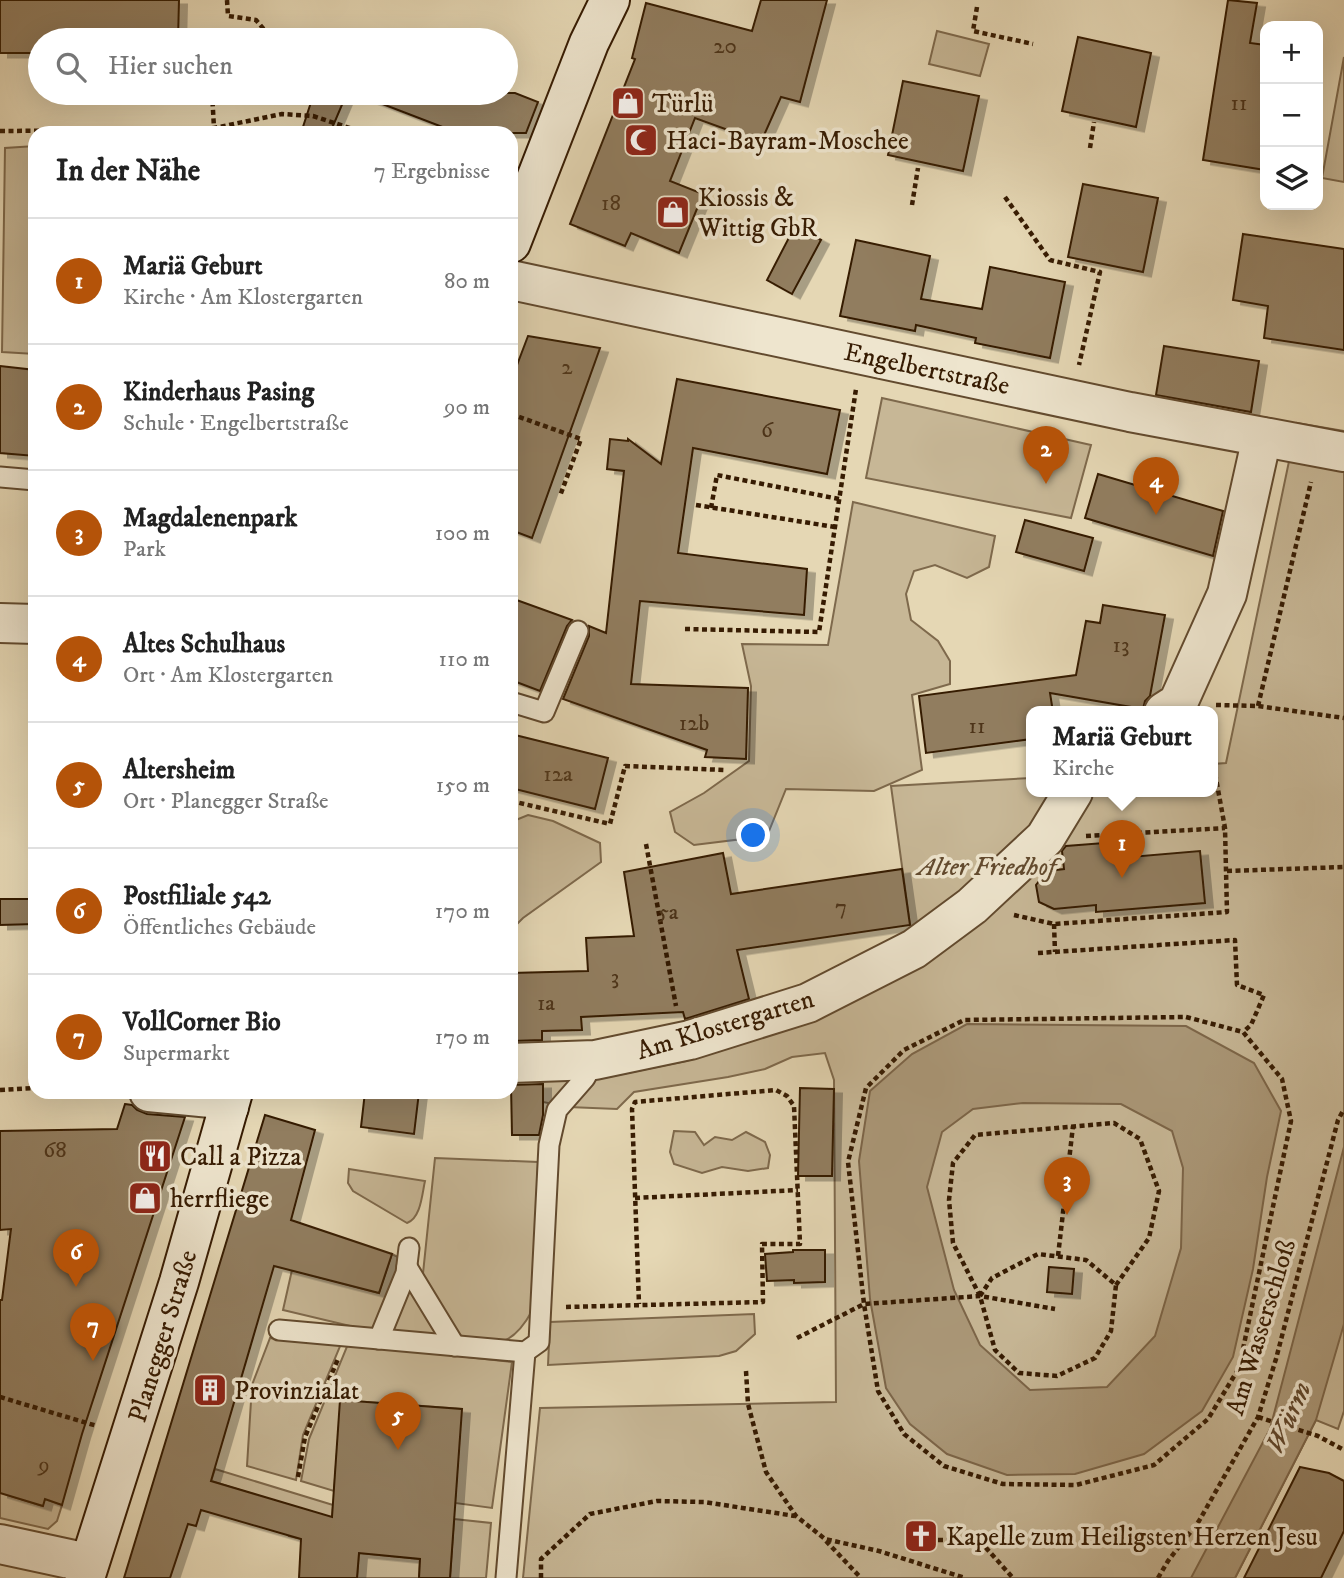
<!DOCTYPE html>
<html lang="de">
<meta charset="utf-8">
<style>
:root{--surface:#fff;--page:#f2f2f2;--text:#222;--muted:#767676;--line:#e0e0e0;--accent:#b45309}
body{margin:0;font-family:"IM FELL DW Pica",serif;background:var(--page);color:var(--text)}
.controls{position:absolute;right:21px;top:21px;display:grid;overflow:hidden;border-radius:14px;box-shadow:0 7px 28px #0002}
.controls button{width:63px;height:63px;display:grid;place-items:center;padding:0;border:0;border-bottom:2px solid var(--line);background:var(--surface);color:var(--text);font:35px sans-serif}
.you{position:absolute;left:754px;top:836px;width:24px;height:24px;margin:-18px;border:5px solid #fff;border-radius:50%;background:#1a73e8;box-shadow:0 0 0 10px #1a73e833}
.badge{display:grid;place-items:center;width:46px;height:46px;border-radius:50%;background:var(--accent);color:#fff;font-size:23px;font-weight:700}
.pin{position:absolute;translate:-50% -58px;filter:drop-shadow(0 2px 4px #0008)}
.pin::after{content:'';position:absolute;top:37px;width:24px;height:21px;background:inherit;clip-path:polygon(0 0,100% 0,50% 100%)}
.popup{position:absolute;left:1026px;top:706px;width:192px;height:91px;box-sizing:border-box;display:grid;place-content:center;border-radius:14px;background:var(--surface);filter:drop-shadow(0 2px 5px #0005);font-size:23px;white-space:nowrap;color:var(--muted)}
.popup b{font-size:26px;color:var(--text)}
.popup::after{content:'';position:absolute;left:50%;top:100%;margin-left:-14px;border:14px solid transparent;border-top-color:var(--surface)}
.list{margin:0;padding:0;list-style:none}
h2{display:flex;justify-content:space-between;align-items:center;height:91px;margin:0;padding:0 28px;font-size:30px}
h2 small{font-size:23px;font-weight:400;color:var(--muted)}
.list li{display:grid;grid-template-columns:46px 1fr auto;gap:21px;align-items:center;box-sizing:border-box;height:126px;padding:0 28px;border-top:2px solid var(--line)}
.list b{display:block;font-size:26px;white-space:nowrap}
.list p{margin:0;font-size:23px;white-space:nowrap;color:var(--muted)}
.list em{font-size:23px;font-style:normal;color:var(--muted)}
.icon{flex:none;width:38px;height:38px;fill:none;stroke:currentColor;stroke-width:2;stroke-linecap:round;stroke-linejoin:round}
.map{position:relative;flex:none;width:1344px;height:1578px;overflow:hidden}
.search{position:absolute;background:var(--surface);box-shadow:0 7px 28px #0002;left:28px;top:28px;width:490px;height:77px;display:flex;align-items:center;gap:18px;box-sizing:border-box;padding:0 24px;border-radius:38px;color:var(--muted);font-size:26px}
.panel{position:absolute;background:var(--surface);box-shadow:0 7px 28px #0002;left:28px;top:126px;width:490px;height:973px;border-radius:21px}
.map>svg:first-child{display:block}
.green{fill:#c7b796;stroke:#7e694c;stroke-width:2}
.water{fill:#aa9777;stroke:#7c6548;stroke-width:2;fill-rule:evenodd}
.building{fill:#917d5f;stroke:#361b02;stroke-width:2;filter:url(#shadow)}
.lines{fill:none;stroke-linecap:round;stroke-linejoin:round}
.lane-casing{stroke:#624a2e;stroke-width:23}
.street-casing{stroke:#624a2e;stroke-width:42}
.secondary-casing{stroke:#361b02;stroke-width:42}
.path{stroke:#361b02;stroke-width:4.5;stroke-dasharray:5 3.5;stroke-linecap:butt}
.lane{stroke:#eee5ce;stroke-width:19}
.street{stroke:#eee5ce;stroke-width:38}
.secondary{stroke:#eee5ce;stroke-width:38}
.labels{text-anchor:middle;stroke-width:7;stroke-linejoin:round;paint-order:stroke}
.number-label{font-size:23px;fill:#4d3419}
.poi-label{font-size:26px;fill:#361b02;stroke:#eee5ce;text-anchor:start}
.street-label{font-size:26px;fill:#361b02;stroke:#eee5ce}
.park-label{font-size:26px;font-style:italic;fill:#624a2e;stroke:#eee5ce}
.water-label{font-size:28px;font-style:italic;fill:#5f462b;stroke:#eee5ce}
</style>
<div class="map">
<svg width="1344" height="1578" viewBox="0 0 1344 1578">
<defs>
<filter id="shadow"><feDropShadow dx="8" dy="4.5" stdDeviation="0" flood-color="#0004"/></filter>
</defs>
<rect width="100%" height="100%" fill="#e5d7b4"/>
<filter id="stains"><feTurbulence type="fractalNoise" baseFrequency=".00286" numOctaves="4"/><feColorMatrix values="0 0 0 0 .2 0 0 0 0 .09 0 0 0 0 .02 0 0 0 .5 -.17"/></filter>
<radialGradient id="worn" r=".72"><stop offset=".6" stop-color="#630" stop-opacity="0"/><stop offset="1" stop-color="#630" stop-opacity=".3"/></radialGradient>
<!-- green -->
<g class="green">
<path d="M937 31 989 44 980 76 929 64Z"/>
<path d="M1344 57V182L1322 178Z"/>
<path d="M35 146V354L2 352 5 148Z"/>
<path d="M882 398 1091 445 1071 518 866 478Z"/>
<path d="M1297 423 1344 431V1411L1338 1429 1316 1420 1235 1578H523L540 1408 836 1402 834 1080 825 1053 792 1057 765 1069 728 1077 634 1092 617 1109 568 1107 543 1102 542 1074 603 1078 686 1061 814 1021 937 954 910 925 891 786 1031 778V792H1213V764L1226 763Z"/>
<path d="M853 502 995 536 989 567 967 578 935 565 914 571 906 594 911 620 938 641 950 661V684L912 695 922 770 874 791 786 789 767 836 694 845 675 832 670 812 704 793 749 761 751 686 742 644 828 645Z"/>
<path d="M528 815 553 821 600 843 601 862 523 918 511 930V822Z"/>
<path d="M674 1131 695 1132 704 1145 715 1137 732 1140 746 1132 765 1142 770 1155 768 1168 748 1171 722 1167 702 1173 674 1164 670 1152Z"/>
<path d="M435 1158 538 1162 532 1311C511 1349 497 1344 458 1340L422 1283Z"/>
<path d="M349 1169 425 1181C422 1194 421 1218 407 1223L353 1191 348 1183Z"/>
<path d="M392 1254 402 1259 376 1329 367 1330 283 1310 292 1270 379 1293Z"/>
<path d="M409 1288 448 1341 388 1335Z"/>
<path d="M754 1314 755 1334 736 1351 719 1356 548 1365 550 1322Z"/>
<path d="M270 1338 341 1344 303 1435 296 1480 247 1466 252 1385Z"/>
<path d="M348 1344 512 1362 492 1508 455 1503 461 1409 341 1400 334 1491 301 1481 309 1439Z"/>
<path d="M0 1415 5 1494 42 1506 45 1499 62 1505 57 1521 48 1529 0 1518Z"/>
<path d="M215 1469 333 1505 331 1529 301 1539 289 1536 297 1508 211 1481Z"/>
<path d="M454 1519 491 1523 486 1578H450Z"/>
<path d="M359 1553 420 1559 419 1578H357Z"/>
</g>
<!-- water -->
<g class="water">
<path d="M967 1024 1186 1026 1254 1063 1281 1111 1267 1177 1253 1269 1233 1357 1202 1411 1144 1454 1075 1474 1007 1475 947 1454 910 1424 886 1388 870 1299 859 1161 870 1091 912 1054ZM1023 1103 1121 1104 1172 1131 1183 1168 1181 1248 1155 1336 1107 1387 1030 1390 980 1345 954 1290 927 1187 942 1132 973 1109Z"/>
<path d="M1344 1147V1324L1316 1420 1235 1578H1191L1270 1429Z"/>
</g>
<!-- building -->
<g class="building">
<path d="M0 0H179L178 40H40V53H0Z"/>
<path d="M761 0H827L800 102 781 97 761 142 695 118 670 181 703 194 679 253 631 233 625 246 570 224 635 59 632 58 646 3 752 31Z"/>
<path d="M1228 0 1257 3 1250 43 1265 45V170L1203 160Z"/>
<path d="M1078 37 1151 53 1136 127 1062 111Z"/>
<path d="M903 81 979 96 963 171 888 155Z"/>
<path d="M314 93H347L330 133H301Z"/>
<path d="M359 93H515L538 102 526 133H458L359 95Z"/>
<path d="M1083 184 1158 198 1143 272 1068 257Z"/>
<path d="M795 226 821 240 792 294 767 280Z"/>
<path d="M1243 234 1344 249V350L1264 338 1268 306 1233 300Z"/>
<path d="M856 240 930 256 921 299 982 309 990 267 1065 282 1050 358 975 343 976 338 916 325 915 331 840 316Z"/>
<path d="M528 336 600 348 532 538 511 530V381Z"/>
<path d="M1164 346 1259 361 1251 412 1156 395Z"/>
<path d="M0 366 35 370V456L0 453Z"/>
<path d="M677 379 840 410 827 474 693 448 678 553 807 569 804 615 640 601 631 684 748 688 746 759 705 757 707 750 563 699 589 636V626L606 633 624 471 607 469 610 439 628 441V439L661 464Z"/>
<path d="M1098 474 1223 511 1213 556 1085 518Z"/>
<path d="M1025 520 1093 538 1084 571 1016 552Z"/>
<path d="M511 598 572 620 567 626 540 691 511 680Z"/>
<path d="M1103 605 1165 615 1150 696 1145 701 1143 709 1050 693 1053 712H1031V739L926 753 919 696 1076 675 1086 621 1100 623Z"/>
<path d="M511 734 608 758 595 809 511 788Z"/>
<path d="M1117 842 1119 858 1200 851 1205 903 1096 912V905L1054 909 1039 902 1036 885 1047 871 1064 869 1062 851 1066 846Z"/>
<path d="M723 853 731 894 902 869 910 925 737 950 749 999 685 1019 683 1012 581 1017 582 1030 542 1031V1040L511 1041V973L588 971 586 938 634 936 624 872Z"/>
<path d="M0 899H35V924L0 925Z"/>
<path d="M543 1084V1115L539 1135H512L511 1085Z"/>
<path d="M800 1088 834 1089 832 1176H798Z"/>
<path d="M365 1092H419L414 1134 361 1127Z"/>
<path d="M125 1104 132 1105 137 1110 147 1114 185 1117 82 1434 62 1505 45 1499 43 1506 0 1493V1300H2L11 1229 0 1230V1131L117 1129Z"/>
<path d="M265 1115 315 1130 291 1220 392 1254 379 1293 274 1266 211 1481 332 1517 340 1400 462 1409 450 1578H419L420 1559 359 1553 357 1578H299L301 1539 201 1510 196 1526 188 1524 170 1578H124Z"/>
<path d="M793 1250H825V1282L794 1283V1280L767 1281 765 1254 793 1252Z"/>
<path d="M1049 1267 1074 1269 1072 1294 1047 1292Z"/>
<path d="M1300 1467 1329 1473 1344 1481V1531L1321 1578H1244Z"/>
</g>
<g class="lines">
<!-- lane casing -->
<g class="lane-casing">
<g id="lane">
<path d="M0 477 35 480"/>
<path d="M511 702 544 712 578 631"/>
<path d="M407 1267 455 1346"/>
<path d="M279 1330 525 1352 539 1342 549 1145 557 1110 585 1078 595 1060"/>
<path d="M379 1339 406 1273 409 1248"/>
<path d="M506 1578 525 1352"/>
</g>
</g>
<!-- street casing -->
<g class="street-casing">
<g id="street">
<path d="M511 280 1130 412 1344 452"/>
<path d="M0 623 35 624"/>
<path d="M1164 712 1178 703 1227 594 1262 437"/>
<path d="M511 1063 595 1060 690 1040 808 1003 914 949 972 906 1045 838 1073 792"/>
<path d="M149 1092 211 1098 229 1107"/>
<path d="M0 1544 88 1563"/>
</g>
</g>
<!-- secondary casing -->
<g class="secondary-casing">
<g id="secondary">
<path d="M511 243 589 43 610 0"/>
<path d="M85 1578 179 1282 233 1092"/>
</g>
</g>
<!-- path -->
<g class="path">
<path d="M227 0 228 16 256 20 273 40"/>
<path d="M977 7 973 31 1033 44"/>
<path d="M212 93 214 128"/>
<path d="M0 131 149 130 214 128 282 114 313 116 365 133"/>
<path d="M1090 148 1094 122"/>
<path d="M1005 197 1050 260 1100 272 1079 365"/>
<path d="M912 205 918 168"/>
<path d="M511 414 581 439 560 496"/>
<path d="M696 505 835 527"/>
<path d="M711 508 717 475 839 499"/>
<path d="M685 629 819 632 856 389"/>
<path d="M1216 705 1258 706 1344 718"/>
<path d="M1258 706 1311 482"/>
<path d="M511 801 610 824 625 766 725 770"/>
<path d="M1086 836 1225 828"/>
<path d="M646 844 676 1006"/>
<path d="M1227 871 1344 867"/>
<path d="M1014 915 1054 924 1227 912 1225 828 1213 762"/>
<path d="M1054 924 1055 952"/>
<path d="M1038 953 1235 940 1237 985 1264 995 1251 1025 1243 1032"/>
<path d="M1186 1017 1243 1032 1282 1079 1291 1121 1239 1368 1208 1419 1154 1465 1076 1485 1003 1484 944 1466 904 1434 878 1391 864 1304 848 1162 866 1088 904 1050 964 1020Z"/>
<path d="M0 1090 35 1088"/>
<path d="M635 1198 798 1190"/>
<path d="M1058 1256 1073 1126"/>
<path d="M980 1296 992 1278 1038 1254 1086 1260 1116 1285 1111 1331 1095 1358 1057 1376 1019 1373 995 1350 980 1296 953 1243 949 1200 953 1163 975 1135 1114 1123 1140 1139 1159 1191 1149 1238 1116 1285"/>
<path d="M566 1307 763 1302 762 1244H800L794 1106 787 1096 776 1090 635 1102 632 1109 639 1304"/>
<path d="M797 1338 864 1304 980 1296 1055 1309"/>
<path d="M746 1371 748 1404 766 1472 796 1516 825 1539 879 1551 965 1578"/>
<path d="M0 1397 97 1426"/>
<path d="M1258 1417 1318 1436 1344 1450"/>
<path d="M298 1477 305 1437 338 1359"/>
<path d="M938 1540H979L1013 1578"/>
<path d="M826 1541 861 1578"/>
<path d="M541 1578V1559L590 1514 657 1501 704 1502 795 1516"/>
<path d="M1158 1578 1168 1561 1199 1521 1258 1417 1276 1359 1338 1120 1344 1109"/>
</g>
<!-- lane -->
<use href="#lane" class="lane"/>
<!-- street -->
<use href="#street" class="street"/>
<!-- secondary -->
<use href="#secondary" class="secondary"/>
</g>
<!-- icons -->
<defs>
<g id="shop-square" transform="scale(1.75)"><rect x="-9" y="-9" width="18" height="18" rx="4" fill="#8f2418" stroke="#eee5ce"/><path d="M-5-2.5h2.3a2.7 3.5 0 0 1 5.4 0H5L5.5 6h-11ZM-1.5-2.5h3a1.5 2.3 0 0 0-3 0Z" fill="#fff"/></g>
<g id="mosque-square" transform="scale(1.75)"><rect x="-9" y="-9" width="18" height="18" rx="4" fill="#8f2418" stroke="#eee5ce"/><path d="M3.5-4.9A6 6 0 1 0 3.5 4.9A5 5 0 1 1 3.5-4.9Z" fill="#fff"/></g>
<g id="restaurant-square" transform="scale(1.75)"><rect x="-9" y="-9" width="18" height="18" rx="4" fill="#8f2418" stroke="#eee5ce"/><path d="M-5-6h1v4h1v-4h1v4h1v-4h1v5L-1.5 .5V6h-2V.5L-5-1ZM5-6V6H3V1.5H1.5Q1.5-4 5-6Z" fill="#fff"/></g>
<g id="building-square" transform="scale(1.75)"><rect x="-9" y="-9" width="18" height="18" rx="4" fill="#8f2418" stroke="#eee5ce"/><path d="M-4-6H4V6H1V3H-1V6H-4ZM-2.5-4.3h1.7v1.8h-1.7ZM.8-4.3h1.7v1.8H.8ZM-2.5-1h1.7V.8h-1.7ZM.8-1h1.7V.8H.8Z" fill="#fff"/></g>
<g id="church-square" transform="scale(1.75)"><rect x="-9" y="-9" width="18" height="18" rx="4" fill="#8f2418" stroke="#eee5ce"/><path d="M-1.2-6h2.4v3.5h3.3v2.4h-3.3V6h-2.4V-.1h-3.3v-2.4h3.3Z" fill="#fff"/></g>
</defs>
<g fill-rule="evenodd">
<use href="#shop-square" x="628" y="103"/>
<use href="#mosque-square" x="641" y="140"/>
<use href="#shop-square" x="673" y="212"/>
<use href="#restaurant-square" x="155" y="1156"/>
<use href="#shop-square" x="145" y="1198"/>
<use href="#building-square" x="210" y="1390"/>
<use href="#church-square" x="921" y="1536"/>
</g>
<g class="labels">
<!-- number labels -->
<g class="number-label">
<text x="725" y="53">20</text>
<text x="1239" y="110">11</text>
<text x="611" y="210">18</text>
<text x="567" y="374">2</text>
<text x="767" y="437">6</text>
<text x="1121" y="652">13</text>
<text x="694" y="730">12b</text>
<text x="977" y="733">11</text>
<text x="558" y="781">12a</text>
<text x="841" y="914">7</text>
<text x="668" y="919">5a</text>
<text x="615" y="984">3</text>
<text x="546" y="1010">1a</text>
<text x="55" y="1157">68</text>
<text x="44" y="1472">9</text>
</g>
<!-- poi labels -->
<g class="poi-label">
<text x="652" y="112">Türlü</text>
<text x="666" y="149">Haci-Bayram-Moschee</text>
<text x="698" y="206">Kiossis &amp;<tspan x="698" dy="30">Wittig GbR</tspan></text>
<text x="180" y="1165">Call a Pizza</text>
<text x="170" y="1207">herrfliege</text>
<text x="234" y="1399">Provinzialat</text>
<text x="946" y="1545">Kapelle zum Heiligsten Herzen Jesu</text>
</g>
<!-- street labels -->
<g class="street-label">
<text transform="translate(927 368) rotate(12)" y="9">Engelbertstraße</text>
<text transform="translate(725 1024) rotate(-17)" y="9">Am Klostergarten</text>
<text transform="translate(1260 1327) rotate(-73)" y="9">Am Wasserschloß</text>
<text transform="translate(162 1336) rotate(-73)" y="9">Planegger Straße</text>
</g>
<!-- park labels -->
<g class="park-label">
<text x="987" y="875">Alter Friedhof</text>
</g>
<!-- water labels -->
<g class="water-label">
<text transform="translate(1287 1417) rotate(-66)" y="10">Würm</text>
</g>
</g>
<rect width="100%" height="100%" filter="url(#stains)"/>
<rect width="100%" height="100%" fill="url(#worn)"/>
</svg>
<div class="controls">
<button>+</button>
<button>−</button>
<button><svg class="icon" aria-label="layers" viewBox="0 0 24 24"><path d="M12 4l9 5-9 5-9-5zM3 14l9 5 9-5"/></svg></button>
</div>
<div class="you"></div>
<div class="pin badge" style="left:1122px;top:878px">1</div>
<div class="popup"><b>Mariä Geburt</b>Kirche</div>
<div class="pin badge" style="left:1046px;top:484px">2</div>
<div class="pin badge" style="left:1067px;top:1215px">3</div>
<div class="pin badge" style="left:1156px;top:515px">4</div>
<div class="pin badge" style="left:398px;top:1450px">5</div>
<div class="pin badge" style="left:76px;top:1287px">6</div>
<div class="pin badge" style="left:93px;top:1361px">7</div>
<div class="search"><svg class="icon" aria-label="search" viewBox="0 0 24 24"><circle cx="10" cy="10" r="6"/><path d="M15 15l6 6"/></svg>Hier suchen</div>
<section class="panel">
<h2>In der Nähe<small>7 Ergebnisse</small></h2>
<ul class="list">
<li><span class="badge">1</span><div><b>Mariä Geburt</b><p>Kirche · Am Klostergarten</p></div><em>80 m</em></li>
<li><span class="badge">2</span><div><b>Kinderhaus Pasing</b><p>Schule · Engelbertstraße</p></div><em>90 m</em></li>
<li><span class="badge">3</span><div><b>Magdalenenpark</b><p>Park</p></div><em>100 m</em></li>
<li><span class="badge">4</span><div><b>Altes Schulhaus</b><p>Ort · Am Klostergarten</p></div><em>110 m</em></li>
<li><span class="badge">5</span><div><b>Altersheim</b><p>Ort · Planegger Straße</p></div><em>150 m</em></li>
<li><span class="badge">6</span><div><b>Postfiliale 542</b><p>Öffentliches Gebäude</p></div><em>170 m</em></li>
<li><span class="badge">7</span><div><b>VollCorner Bio</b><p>Supermarkt</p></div><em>170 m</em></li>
</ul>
</section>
</div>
